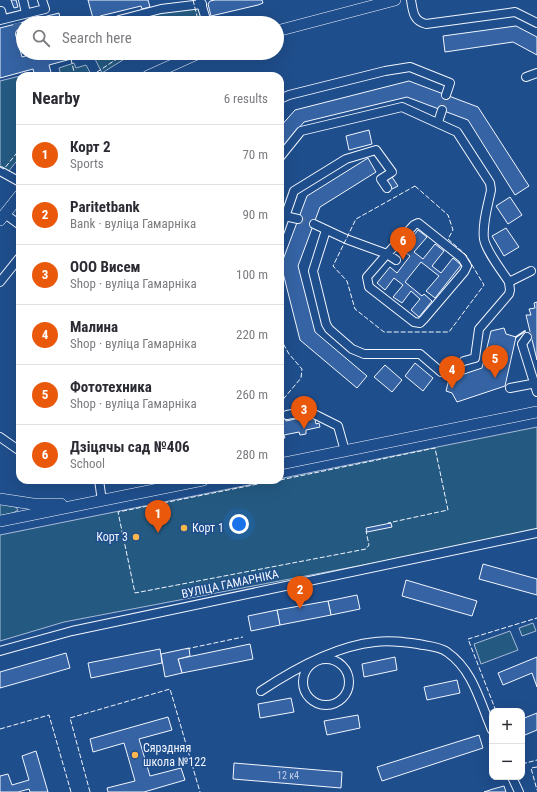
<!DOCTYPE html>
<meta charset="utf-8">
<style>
:root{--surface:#fff;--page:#f2f2f3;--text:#2b2b33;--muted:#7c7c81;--line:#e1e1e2;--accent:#ea580c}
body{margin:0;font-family:"Roboto Condensed",sans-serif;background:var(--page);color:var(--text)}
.controls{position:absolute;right:12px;bottom:12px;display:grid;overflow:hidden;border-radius:8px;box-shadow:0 4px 16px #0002}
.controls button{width:36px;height:36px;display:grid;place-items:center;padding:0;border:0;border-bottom:1px solid var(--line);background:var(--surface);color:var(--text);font:20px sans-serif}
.you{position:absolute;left:239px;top:524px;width:14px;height:14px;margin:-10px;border:3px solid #fff;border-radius:50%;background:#1a73e8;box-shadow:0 0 0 6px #1a73e833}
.badge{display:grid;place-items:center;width:26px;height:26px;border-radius:50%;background:var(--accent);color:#fff;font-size:13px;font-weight:700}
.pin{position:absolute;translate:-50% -33px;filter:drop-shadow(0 1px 2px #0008)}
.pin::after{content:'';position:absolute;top:21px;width:14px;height:12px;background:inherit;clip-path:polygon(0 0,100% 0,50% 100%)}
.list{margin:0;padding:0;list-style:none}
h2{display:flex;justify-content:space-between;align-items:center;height:52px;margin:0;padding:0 16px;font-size:17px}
h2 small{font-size:13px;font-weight:400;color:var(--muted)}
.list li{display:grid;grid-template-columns:26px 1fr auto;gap:12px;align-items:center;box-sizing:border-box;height:60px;padding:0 16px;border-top:1px solid var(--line)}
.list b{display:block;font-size:15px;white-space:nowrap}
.list p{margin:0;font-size:13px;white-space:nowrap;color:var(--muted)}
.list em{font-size:13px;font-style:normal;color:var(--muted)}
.icon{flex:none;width:22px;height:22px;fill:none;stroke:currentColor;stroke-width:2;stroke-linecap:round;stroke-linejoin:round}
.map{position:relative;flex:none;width:537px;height:792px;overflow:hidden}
.search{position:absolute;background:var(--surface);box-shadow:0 4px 16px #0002;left:16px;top:16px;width:268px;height:44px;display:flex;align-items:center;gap:10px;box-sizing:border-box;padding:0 14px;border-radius:22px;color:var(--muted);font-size:15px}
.panel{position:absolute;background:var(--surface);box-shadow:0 4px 16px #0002;left:16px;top:72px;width:268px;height:412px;border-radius:12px}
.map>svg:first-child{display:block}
.green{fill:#245a82;stroke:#a8bbd7}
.building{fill:#3563a3;stroke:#f2f6ff}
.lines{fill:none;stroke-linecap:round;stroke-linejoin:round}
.minor-tunnel{stroke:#3f679d;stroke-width:8;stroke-dasharray:8 4;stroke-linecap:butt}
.minor-casing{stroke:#f2f6ff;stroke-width:10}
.major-casing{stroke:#f2f6ff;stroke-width:12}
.minor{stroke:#1f4e8c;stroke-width:8}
.major{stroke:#1f4e8c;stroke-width:11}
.fence{stroke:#f2f6ff;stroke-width:1;stroke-dasharray:5 2;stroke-linecap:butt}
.wall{stroke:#f2f6ff;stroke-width:2}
.poi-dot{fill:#ffb74d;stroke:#1f4e8c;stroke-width:1.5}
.labels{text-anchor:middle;stroke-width:3;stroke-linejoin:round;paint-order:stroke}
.number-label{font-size:10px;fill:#c3d1e8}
.poi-label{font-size:12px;fill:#f2f6ff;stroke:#1f4e8c;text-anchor:start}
.street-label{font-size:12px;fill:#f2f6ff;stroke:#1f4e8c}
</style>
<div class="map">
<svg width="537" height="792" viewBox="0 0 537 792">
<rect width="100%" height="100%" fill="#1f4e8c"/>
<!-- green -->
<g class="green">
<path d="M199 7 204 23H115L151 14Z"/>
<path d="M92 53H134L102 73Z"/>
<path d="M74 63 76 68 86 65 92 76H61L59 68Z"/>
<path d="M20 76V157L8 172 0 167V81Z"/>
<path d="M537 427V530L442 550 64 622 0 641V535Z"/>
<path d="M0 503 16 507 18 510 13 513 0 516Z"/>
<path d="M533 623 536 631 522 636 519 628Z"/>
<path d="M510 631 518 650 481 664 474 644Z"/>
</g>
<!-- building -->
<g class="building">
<path d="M11 0H16L18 7 14 8Z"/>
<path d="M88 0H148L150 7 142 9 141 6 100 16 101 20 94 22Z"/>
<path d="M215 0H262L263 3 258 5 211 16 208 4 210 1Z"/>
<path d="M59 13 61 23H23V33L16 35 22 57 36 53H69L71 59 49 65 52 76H35L33 69 0 78V28Z"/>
<path d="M516 26 537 37V55L513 42 445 52 443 36Z"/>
<path d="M409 81 478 107 529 186 515 195 468 120 407 97 304 122 280 150V127L295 110Z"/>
<path d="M369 130 372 144 349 150 346 136Z"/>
<path d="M368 158 376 172 320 207 298 266 315 332 367 376 357 388 300 340 281 265 307 196Z"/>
<path d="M392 177 398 186 392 189 387 180Z"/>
<path d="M510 197 522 215 508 224 496 206Z"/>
<path d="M506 228 519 247 504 256 492 236Z"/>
<path d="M418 230 427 237 414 252 423 259 435 244 444 251 432 266 441 273 453 258 461 265 435 298 426 291 439 276 421 262 405 282 422 296 424 294 432 301 419 317 411 310 420 299 411 291 402 303 393 297 403 285 394 278 385 290 377 283 390 267 397 273 410 256 402 250Z"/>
<path d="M537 302V360L526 315H531L529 309 535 308 534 303Z"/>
<path d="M504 328 506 334 516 337 505 386 457 402 452 393 446 391 449 379 482 368 491 331Z"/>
<path d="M415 363 433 378 423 391 405 376Z"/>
<path d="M385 365 402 380 392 392 374 377Z"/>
<path d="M314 415 316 424 319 423 320 427 306 430V434L300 435 299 432 284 435 285 438 280 439V417L285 416 286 421Z"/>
<path d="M391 523 392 527 367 532 366 528Z"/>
<path d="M483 564 537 579V595L479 579Z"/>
<path d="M406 580 477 601 472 616 402 596Z"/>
<path d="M357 595 360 609 331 615 328 601Z"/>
<path d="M328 601 331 615 280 625 277 610Z"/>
<path d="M277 610 280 625 251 631 248 616Z"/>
<path d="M250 644 253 659 182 673 178 659Z"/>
<path d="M189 648 190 656 178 659 182 673 165 677 161 654Z"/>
<path d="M160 649 162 663 91 678 88 663Z"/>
<path d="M66 653 70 668 0 688V672Z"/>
<path d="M395 657 397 670 364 677 362 664Z"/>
<path d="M537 657V687L532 673 503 685 498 673Z"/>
<path d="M457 680 460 693 427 700 424 687Z"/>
<path d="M291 698 294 712 260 718 258 704Z"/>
<path d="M537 713V730L525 735 522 726V719Z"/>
<path d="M358 715 360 728 327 735 324 721Z"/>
<path d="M168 717 172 730 139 739 150 776 181 768 185 780 144 792H108L107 788 135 781 124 743 93 752 90 739Z"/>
<path d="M479 735 483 748 382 781 377 767Z"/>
<path d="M36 751 48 792H30L29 789 18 792H0V776L8 774 12 785 29 780 22 756Z"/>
<path d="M234 763 342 772 341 788 233 779Z"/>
<path d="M504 786 506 792H484L493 789Z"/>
</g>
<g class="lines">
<!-- minor-tunnel -->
<g class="minor-tunnel">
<path d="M17 23 20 34"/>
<path d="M442 110 446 95"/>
<path d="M298 219 314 224"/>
<path d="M527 337 537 334"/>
</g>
<!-- minor casing -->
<g class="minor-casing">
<g id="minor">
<path d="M23 0 26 13"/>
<path d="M200 0 207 23"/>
<path d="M411 0C413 11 413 21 426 24L515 12 537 23"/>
<path d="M1 11 3 19"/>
<path d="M0 20 45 9 42 0"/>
<path d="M119 20 161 9 202 4"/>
<path d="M20 34 22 39"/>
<path d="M526 77 537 73"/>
<path d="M280 99 289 95 385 71 410 67 450 83 446 95"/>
<path d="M438 122 442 110"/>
<path d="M280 157 301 131 402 107 457 132 490 183 491 190C488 205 482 224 484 239 486 251 502 271 509 282L531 271"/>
<path d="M0 171 20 182"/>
<path d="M5 214 20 225"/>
<path d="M280 215 298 219"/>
<path d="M314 224 346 239 387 254 414 225 418 223 462 258 467 266 464 272 424 319 420 323 414 322 369 287 367 277 387 254 396 260"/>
<path d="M326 230 313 271 326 324 329 329 352 349 364 354H420L441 372"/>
<path d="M280 231 294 191 346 159 376 150 392 172 381 179 387 188"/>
<path d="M0 282 20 257"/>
<path d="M527 337 522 344 537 392"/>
<path d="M464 361 475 358 479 329 509 294 510 290 509 282"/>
<path d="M510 388 537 383"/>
<path d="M287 415 308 411 338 426 345 451"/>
<path d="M0 437 20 451"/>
<path d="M99 480 102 501"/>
<path d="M0 651 72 631 537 533"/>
<circle cx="326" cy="682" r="23"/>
<path d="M261 691C294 669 335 646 375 642 390 640 404 642 418 644 427 646 439 646 447 652 473 670 480 702 492 730"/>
<path d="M512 777 519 792"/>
</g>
</g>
<!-- major casing -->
<g class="major-casing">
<g id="major">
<path d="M277 31 395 0"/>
<path d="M148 76 199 53"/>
<path d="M0 220 20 195"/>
<path d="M280 464 537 412"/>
<path d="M0 499 33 504H61"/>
<path d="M0 521 203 480"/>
</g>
</g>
<!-- minor -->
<use href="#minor" class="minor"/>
<!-- major -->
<use href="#major" class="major"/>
<!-- fence -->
<g class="fence">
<path d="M193 0 198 20 194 23"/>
<path d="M71 59 75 76"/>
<path d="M91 76 126 53"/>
<path d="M0 167 4 169 20 149"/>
<path d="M415 186 448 215 453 230 448 239 466 255 484 285 449 332H384L355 309 347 281 333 266 356 219Z"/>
<path d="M280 338 289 354 302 369 301 378 280 403"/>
<path d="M278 480 118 512 135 593 366 549 369 545 366 531"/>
<path d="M280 480 435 448 448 510 388 523"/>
<path d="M186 649 243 637"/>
<path d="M496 711 468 639 537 618"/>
<path d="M0 729 49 715 71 792"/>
<path d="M522 764 537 760"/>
<path d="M537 767 531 768 537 790"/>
<path d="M90 792 70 718 170 689 200 792"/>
</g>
<!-- wall -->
<path class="wall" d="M516 337 525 331"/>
</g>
<!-- markers -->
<g class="poi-dot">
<circle cx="184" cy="528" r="4"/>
<circle cx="136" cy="537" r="4"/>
<circle cx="135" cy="755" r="4"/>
</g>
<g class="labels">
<!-- number labels -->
<g class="number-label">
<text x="288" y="779">12 к4</text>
</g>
<!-- poi labels -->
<g class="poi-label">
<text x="192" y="532">Корт 1</text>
<text x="128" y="541" text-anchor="end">Корт 3</text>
<text x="143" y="752">Сярэдняя<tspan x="143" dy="14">школа №122</tspan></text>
</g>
<!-- street labels -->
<g class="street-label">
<text transform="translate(230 584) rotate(-12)" y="4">ВУЛІЦА ГАМАРНІКА</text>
</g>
</g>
</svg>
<div class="controls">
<button>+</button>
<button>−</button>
</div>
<div class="you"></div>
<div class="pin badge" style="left:158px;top:533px">1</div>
<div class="pin badge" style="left:300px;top:609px">2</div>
<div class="pin badge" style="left:304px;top:429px">3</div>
<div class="pin badge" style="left:452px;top:389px">4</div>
<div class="pin badge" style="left:495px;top:378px">5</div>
<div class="pin badge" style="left:403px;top:260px">6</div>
<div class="search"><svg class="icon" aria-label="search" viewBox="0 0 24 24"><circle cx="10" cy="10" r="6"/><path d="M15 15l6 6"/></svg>Search here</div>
<section class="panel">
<h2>Nearby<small>6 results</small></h2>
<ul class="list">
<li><span class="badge">1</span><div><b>Корт 2</b><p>Sports</p></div><em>70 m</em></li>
<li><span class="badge">2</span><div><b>Paritetbank</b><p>Bank · вуліца Гамарніка</p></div><em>90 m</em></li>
<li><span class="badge">3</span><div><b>ООО Висем</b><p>Shop · вуліца Гамарніка</p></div><em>100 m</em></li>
<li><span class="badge">4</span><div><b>Малина</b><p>Shop · вуліца Гамарніка</p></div><em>220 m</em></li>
<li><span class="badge">5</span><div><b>Фототехника</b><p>Shop · вуліца Гамарніка</p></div><em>260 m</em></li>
<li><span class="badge">6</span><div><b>Дзіцячы сад №406</b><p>School</p></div><em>280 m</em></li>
</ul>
</section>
</div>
